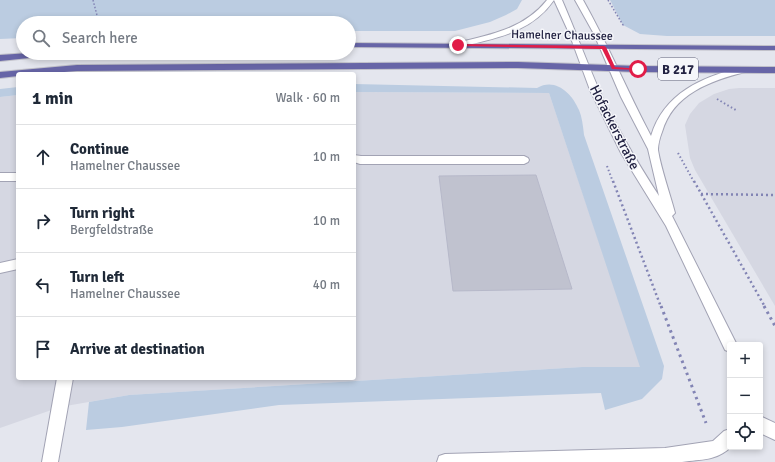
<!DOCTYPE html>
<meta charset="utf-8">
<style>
:root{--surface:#fff;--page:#f6f6f7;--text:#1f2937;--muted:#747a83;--line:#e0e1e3}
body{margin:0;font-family:Signika,sans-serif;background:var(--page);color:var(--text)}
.controls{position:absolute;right:12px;bottom:12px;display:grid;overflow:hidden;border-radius:4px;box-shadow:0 2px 6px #0003}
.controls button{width:36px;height:36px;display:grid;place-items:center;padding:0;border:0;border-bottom:1px solid var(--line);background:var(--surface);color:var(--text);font:20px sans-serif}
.stop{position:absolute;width:12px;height:12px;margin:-9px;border:3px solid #e11d48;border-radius:50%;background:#fff}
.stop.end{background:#e11d48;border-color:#fff;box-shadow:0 1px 4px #0008}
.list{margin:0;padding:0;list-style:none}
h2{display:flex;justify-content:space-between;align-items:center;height:52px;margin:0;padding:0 16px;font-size:17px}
h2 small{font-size:13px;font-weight:400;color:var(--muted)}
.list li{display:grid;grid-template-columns:26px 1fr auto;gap:12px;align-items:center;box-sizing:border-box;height:64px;padding:0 16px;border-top:1px solid var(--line)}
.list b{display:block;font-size:15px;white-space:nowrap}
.list p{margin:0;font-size:13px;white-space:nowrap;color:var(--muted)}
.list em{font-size:13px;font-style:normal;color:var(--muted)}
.icon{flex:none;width:22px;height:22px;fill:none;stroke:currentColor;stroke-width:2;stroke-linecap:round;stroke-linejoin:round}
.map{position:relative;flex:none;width:775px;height:462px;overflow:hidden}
.search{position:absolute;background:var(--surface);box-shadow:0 2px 6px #0003;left:16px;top:16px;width:340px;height:44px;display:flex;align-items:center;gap:10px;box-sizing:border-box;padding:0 14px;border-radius:22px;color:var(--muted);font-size:15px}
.panel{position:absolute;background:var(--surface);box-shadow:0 2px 6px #0003;left:16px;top:72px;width:340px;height:308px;border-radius:4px}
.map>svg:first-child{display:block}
.built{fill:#d5d7e2}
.green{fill:#bbcce1}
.building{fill:#c0c2cf;stroke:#b6b8c9}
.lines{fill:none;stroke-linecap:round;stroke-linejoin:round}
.minor-casing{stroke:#a2a3b4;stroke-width:2}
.major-casing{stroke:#c1c1ca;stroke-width:2}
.path-far3{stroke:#8284b4;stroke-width:1.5;stroke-dasharray:1.5 2;stroke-linecap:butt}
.path-far2{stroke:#8284b4;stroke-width:2;stroke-dasharray:1.5 2.5;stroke-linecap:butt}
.path-far1{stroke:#8284b4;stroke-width:2.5;stroke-dasharray:2 3;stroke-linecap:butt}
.path{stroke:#8284b4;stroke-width:3;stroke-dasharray:2.5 4;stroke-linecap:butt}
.minor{fill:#fff;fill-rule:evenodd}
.major{fill:#6765a7;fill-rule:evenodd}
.route{fill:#e11d48}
.labels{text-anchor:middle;stroke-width:3;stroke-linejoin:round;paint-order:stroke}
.far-street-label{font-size:12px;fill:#222242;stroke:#f5f6fa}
.shield{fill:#f5f6fa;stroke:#616279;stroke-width:1}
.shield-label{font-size:13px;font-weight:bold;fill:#222242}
.street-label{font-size:14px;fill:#222242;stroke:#f5f6fa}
</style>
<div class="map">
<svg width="775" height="462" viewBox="0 0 775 462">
<rect width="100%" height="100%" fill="#e4e6ee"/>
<!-- built -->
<g class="built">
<path d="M739 88H775V306L695 170 690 158 685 125 690 114 699 103 714 94 729 89Z"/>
<path d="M354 92 549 93 641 367H582L129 395 60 407 0 428V97L18 95V378H354Z"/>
</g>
<!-- green -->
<g class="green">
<path d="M0 0H522L517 9 506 15 490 22 455 31H349V23H23V38L0 39Z"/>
<path d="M610 0H775V36H667L640 34 623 25Z"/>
<path d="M354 84 537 88C555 77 572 93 579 110 582 117 583 126 584 135L664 366 662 379 642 399 605 410 601 393 279 405 122 427 86 430 89 402 129 395 582 367H640L549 93 354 92Z"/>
<path d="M18 87V95L0 97V89Z"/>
</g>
<!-- building -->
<path class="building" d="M536 175 572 289 453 291 439 176Z"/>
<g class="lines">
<!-- minor casing -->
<g class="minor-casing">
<g id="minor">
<path d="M547 0H562C575 30 586 60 599 90 616 127 637 162 659 196L648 149 621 97 594 34 575 0H583C608 44 627 91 651 136 664 93 702 77 742 67L746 70 745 72C710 81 673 94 662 132 660 137 658 145 658 150 661 169 670 194 675 213L672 216 737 345H730V352L725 350 666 226 621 153 590 90 569 33 554 0C531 33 496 38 459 47L455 45 456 43C490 35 524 29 547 0Z"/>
<path d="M354 155 361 156H524L528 158 529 160 528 162 524 164H360L354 162Z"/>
<rect x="0" y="173" width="18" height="8"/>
<path d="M18 259V269L0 273V263Z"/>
<path d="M57 378H73L58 462H42Z"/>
<path d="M760 416 775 423V440L760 433Z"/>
<path d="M730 429V447H731C716 461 702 459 682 462H437L439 456 445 454 665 448 713 441 724 431Z"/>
</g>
</g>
<!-- major casing -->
<g class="major-casing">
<g id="major">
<path d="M349 43 775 46V50L349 47Z"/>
<path d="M29 53H62L58 55 0 61V55Z"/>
<path d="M518 62 638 66 775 67V73L638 72 518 68 77 71 39 74H18V76L0 78V72L77 65Z"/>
</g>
</g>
<!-- path-far3 -->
<g class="path-far3">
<path d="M93 0 99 23"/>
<path d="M608 0 623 25 622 27"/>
</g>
<!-- path-far2 -->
<g class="path-far2">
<path d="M717 99 736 110"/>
<path d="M678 153 694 182"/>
<path d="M607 166 613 182"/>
</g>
<!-- path-far1 -->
<g class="path-far1">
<path d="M613 181 661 307"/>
<path d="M694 181 765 307"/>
<path d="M701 194 775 195"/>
</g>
<!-- path -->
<g class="path">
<path d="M661 306 706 423"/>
<path d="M764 306 775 326"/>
</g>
<!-- minor -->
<use href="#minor" class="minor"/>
<!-- major -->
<use href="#major" class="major"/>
</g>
<!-- route -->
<path class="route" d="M457 44 604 46 606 47 615 67 640 69 638 70 612 69 602 49 458 46Z"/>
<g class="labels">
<!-- far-street labels -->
<g class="far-street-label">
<text transform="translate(562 35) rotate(1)" y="4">Hamelner Chaussee</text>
</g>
<!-- shield labels -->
<rect class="shield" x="658" y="58" width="40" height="22" rx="3"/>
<g class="shield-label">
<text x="678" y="74">B 217</text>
</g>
<!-- street labels -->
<g class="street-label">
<text transform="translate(615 127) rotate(63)" y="5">Hofackerstraße</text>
</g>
</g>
</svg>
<div class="controls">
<button>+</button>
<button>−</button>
<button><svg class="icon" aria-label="locate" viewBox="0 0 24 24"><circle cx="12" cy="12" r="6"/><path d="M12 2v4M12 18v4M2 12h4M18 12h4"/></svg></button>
</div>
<div class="stop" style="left:638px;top:69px"></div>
<div class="stop end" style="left:458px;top:45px"></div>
<div class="search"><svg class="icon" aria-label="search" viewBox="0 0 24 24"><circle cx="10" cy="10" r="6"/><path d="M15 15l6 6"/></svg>Search here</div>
<section class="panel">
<h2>1 min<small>Walk · 60 m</small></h2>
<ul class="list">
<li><svg class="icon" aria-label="ahead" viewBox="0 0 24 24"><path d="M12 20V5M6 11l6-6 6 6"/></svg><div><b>Continue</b><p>Hamelner Chaussee</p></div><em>10 m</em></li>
<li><svg class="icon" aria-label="right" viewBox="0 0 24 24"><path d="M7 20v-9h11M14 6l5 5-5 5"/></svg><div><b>Turn right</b><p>Bergfeldstraße</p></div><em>10 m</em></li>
<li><svg class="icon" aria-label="left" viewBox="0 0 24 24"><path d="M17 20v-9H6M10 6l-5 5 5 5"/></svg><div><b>Turn left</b><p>Hamelner Chaussee</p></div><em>40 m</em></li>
<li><svg class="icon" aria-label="arrive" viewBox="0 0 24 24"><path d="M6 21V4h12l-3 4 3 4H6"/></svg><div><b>Arrive at destination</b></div></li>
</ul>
</section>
</div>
